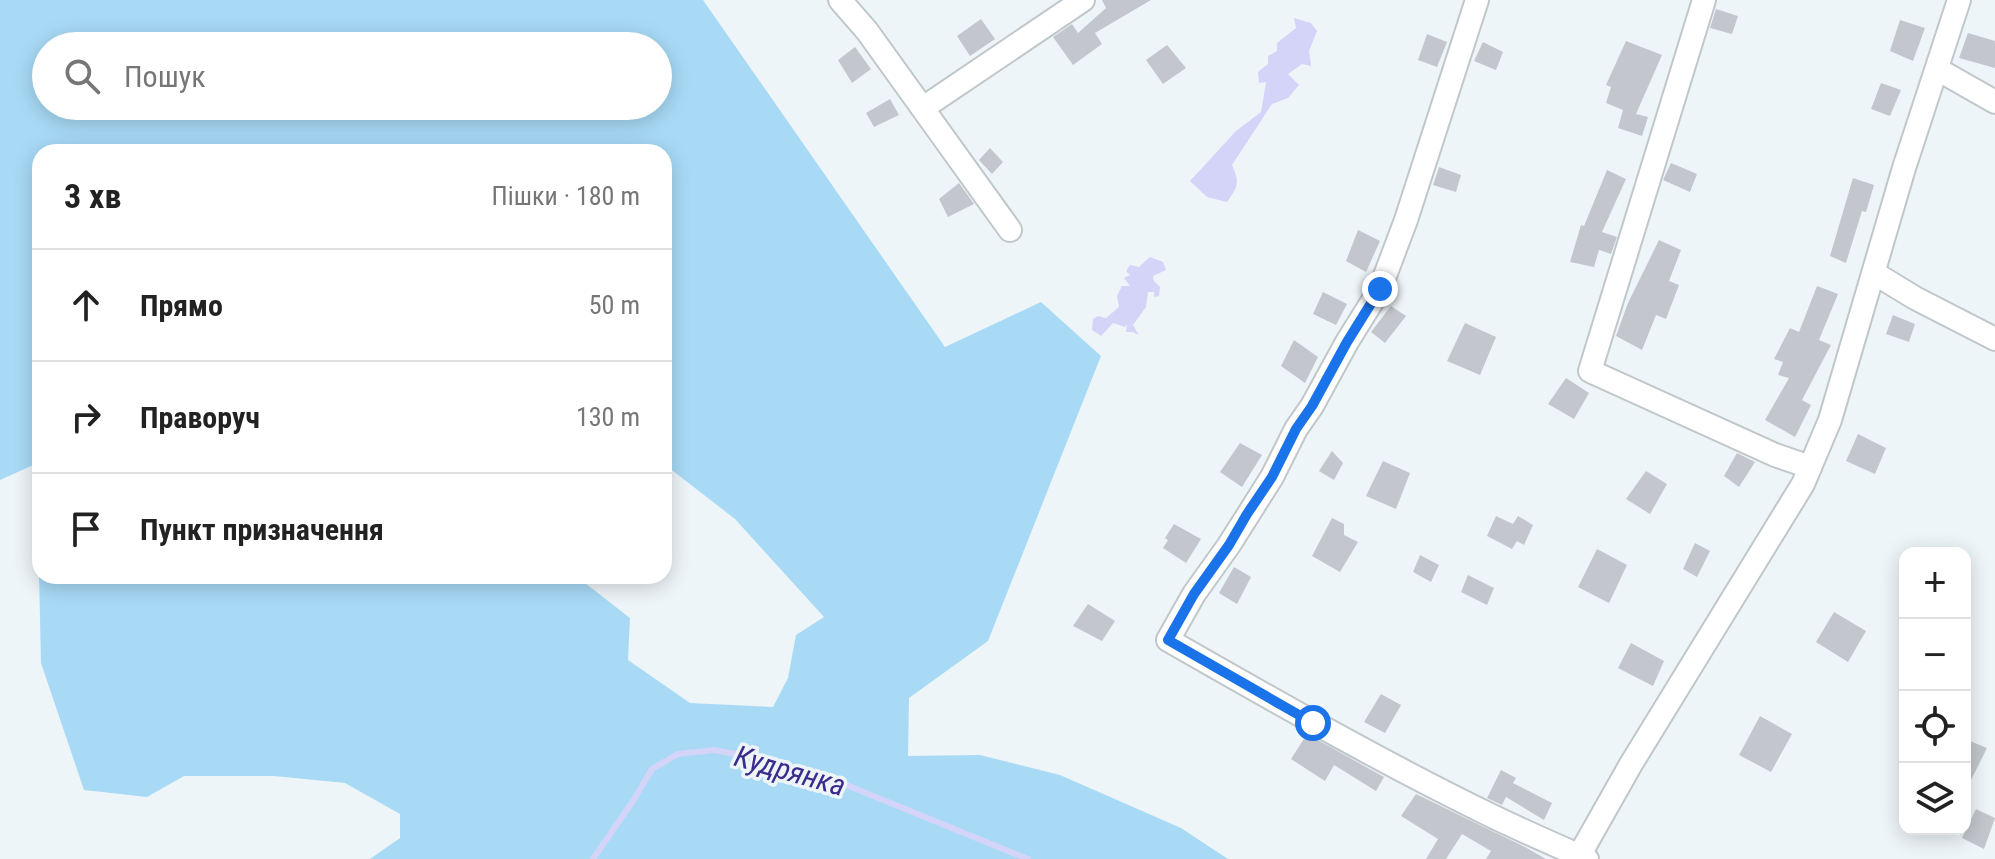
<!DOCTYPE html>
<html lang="uk">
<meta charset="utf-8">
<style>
:root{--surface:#fff;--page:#f2f2f2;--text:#222;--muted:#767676;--line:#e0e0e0}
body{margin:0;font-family:"Roboto Condensed",sans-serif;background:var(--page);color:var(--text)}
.controls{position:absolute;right:24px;bottom:24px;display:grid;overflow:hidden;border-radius:16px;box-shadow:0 4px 20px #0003}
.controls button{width:72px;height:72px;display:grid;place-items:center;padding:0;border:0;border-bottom:2px solid var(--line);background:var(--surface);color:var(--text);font:40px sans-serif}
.stop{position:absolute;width:24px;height:24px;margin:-18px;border:6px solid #1a73e8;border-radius:50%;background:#fff}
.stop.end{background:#1a73e8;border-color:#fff;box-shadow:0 2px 8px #0008}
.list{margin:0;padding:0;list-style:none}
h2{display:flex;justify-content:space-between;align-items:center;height:104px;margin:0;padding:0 32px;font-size:34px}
h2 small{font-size:26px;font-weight:400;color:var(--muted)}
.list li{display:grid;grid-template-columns:52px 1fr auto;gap:24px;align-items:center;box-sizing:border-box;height:112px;padding:0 32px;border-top:2px solid var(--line)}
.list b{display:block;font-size:30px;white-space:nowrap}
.list em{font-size:26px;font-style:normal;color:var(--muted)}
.icon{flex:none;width:44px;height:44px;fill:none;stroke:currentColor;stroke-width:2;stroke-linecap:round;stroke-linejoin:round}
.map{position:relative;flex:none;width:1995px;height:859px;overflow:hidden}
.search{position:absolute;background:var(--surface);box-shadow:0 4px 20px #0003;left:32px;top:32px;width:640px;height:88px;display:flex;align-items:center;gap:20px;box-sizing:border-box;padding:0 28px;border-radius:44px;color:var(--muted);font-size:30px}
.panel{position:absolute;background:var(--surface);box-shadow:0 4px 20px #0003;left:32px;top:144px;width:640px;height:440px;border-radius:24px}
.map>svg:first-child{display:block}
.green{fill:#a8daf6;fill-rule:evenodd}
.water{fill:#d3d4f8}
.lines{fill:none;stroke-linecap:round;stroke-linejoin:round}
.stream{stroke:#d3d4f8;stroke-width:6}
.building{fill:#c3c7cd}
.minor-casing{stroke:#c0c7cb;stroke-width:26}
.minor{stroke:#fff;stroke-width:22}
.route{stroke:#1a73e8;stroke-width:10}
.labels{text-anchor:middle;stroke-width:7;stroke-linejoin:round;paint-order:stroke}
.water-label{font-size:30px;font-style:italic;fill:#3b2b8c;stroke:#eef5f9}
</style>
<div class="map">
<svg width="1995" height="859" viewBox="0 0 1995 859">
<rect width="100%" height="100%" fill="#eef5f9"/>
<!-- green -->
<path class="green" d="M0 0H703L945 347 1041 302 1101 356 988 641 909 698 908 756 980 755 1060 775 1181 828 1228 859H370L400 838V814L345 783 274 776H184L147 797 84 790 41 663 39 574 40 576H576L630 618 628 660 690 703 773 707 788 678 796 635 824 617 735 519 664 464V152H40V462L0 480ZM46 46H658V106H46Z"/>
<!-- water -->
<g class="water">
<path d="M1294 18 1311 23 1317 31 1309 51 1311 66 1302 64 1288 74 1299 85 1288 98 1272 104 1232 165C1240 183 1238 186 1227 202L1207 197 1190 181 1236 131 1261 112 1266 82 1259 83 1258 72 1268 64V56L1277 51V43L1296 28Z"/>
<path d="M1150 257 1163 262 1166 270 1153 276 1154 281 1160 287 1159 296 1154 297V292H1148L1146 307 1133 325 1139 335 1133 332H1126L1127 324 1125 327 1113 323 1101 336 1092 330 1093 319 1098 316 1106 318 1119 307 1117 296 1122 286H1130L1124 278 1130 275 1126 271 1130 265 1139 267Z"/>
</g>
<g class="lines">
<!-- stream -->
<path class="stream" d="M593 859 633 801 652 769 678 754 714 750 762 759 817 773 1028 859"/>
</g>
<!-- building -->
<g class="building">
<path d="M1102 0H1151L1095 33 1102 44 1073 65 1053 37 1072 24 1078 33 1106 8Z"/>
<path d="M1716 9 1738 16 1732 34 1710 28Z"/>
<path d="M981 19 995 39 970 56 957 36Z"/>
<path d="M1900 20 1925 28 1913 61 1890 51Z"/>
<path d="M1968 33 1995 41V68L1959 58Z"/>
<path d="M1427 34 1447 42 1437 67 1418 60Z"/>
<path d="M1626 41 1662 55 1636 114 1648 117 1642 136 1618 128 1623 110 1606 103 1611 87 1606 85Z"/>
<path d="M1483 42 1503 52 1496 70 1474 61Z"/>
<path d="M1167 45 1186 68 1163 84 1146 60Z"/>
<path d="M855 47 871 69 852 83 838 60Z"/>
<path d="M1881 83 1901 90 1890 116 1871 109Z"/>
<path d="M890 99 899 115 874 127 866 113Z"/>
<path d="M990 148 1003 162 992 174 979 160Z"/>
<path d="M1671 163 1697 174 1690 192 1663 180Z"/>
<path d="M1439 167 1461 175 1456 192 1433 185Z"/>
<path d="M1607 170 1626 179 1602 232 1617 237 1611 254 1599 250 1594 267 1570 262 1581 225 1584 226Z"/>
<path d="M1853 178 1874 185 1866 212 1862 211 1846 263 1830 256Z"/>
<path d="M959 183 974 204 948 217 939 199Z"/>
<path d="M1358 230 1380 241 1366 272 1346 261Z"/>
<path d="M1659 240 1681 250 1669 281 1679 285 1666 319 1656 315 1642 350 1616 336 1628 303Z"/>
<path d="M1817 286 1838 294 1819 340 1831 345 1802 400 1811 405 1795 437 1765 420 1789 378 1778 375 1783 362 1774 359 1790 328 1799 332Z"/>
<path d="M1323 292 1347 304 1336 325 1313 314Z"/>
<path d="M1391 306 1406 316 1385 343 1371 332Z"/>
<path d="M1893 315 1915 324 1909 342 1886 334Z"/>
<path d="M1465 323 1496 337 1480 375 1447 361Z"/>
<path d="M1294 340 1318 357 1305 383 1281 366Z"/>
<path d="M1566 378 1589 393 1574 419 1548 404Z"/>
<path d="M1858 434 1886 448 1875 474 1846 461Z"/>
<path d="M1240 443 1262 455 1242 487 1220 472Z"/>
<path d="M1332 451 1343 463 1334 480 1319 471Z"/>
<path d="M1737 453 1755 462 1739 487 1724 476Z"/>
<path d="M1383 461 1410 473 1396 509 1366 496Z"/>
<path d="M1646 471 1667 484 1650 514 1626 499Z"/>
<path d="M1496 516 1513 524 1518 516 1533 525 1524 545 1517 541 1512 549 1487 536Z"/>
<path d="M1332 518 1344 524V535L1358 542 1340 572 1312 556Z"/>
<path d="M1174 524 1201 539 1186 563 1163 548 1168 540 1165 538Z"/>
<path d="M1695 543 1710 551 1697 577 1683 569Z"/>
<path d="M1597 549 1627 565 1609 603 1578 587Z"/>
<path d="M1420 555 1439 565 1431 582 1413 572Z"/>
<path d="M1234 567 1251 577 1237 604 1219 593Z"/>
<path d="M1468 575 1494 588 1487 605 1461 592Z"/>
<path d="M1088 604 1115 621 1102 641 1073 626Z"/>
<path d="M1834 612 1866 631 1848 662 1816 642Z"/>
<path d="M1631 643 1664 661 1653 686 1618 668Z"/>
<path d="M1381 694 1401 705 1385 733 1364 722Z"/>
<path d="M1760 716 1792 734 1771 772 1739 755Z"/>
<path d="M1307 734 1384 777 1376 791 1334 765 1325 781 1291 759Z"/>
<path d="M1965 739 1987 748 1965 792Z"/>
<path d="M1501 770 1516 778 1513 783 1552 803 1544 820 1506 797 1502 805 1487 798Z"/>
<path d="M1416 794 1523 846 1546 859H1486L1491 851 1462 834 1446 859H1426L1438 839 1401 816Z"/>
<path d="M1976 809 1995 818 1984 849 1962 838Z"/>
</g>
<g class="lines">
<!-- minor casing -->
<g class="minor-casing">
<g id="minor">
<path d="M840 0 867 31 1010 230"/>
<path d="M1477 0 1406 220 1380 289 1347 342 1312 406 1296 429 1272 477 1229 545 1194 594 1168 640C1275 701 1381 762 1492 816 1523 831 1555 845 1587 859"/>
<path d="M1704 0 1590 371 1775 455 1810 467"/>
<path d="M1937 69 1995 102"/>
<path d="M923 108 1083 0"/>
<path d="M1874 273 1915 298 1995 339"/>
<path d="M1579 856 1631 764 1803 484 1830 420 1904 168 1959 0"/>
</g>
</g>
<!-- minor -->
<use href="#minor" class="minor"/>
</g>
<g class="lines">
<!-- route -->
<path class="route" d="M1313 723 1168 640 1194 594 1229 545 1247 514 1272 477 1296 429 1312 406 1347 342 1380 289"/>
</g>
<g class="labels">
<!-- water labels -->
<g class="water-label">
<text transform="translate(790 771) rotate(16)" y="10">Кудрянка</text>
</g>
</g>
</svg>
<div class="controls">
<button>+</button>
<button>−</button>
<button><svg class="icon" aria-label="locate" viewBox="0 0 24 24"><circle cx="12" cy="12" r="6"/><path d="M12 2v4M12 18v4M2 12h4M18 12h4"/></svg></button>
<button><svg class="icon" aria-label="layers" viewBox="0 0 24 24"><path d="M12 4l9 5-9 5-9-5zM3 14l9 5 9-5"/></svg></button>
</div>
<div class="stop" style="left:1313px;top:723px"></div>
<div class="stop end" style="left:1380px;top:289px"></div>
<div class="search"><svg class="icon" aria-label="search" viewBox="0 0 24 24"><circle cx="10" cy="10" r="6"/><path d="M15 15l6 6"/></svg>Пошук</div>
<section class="panel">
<h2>3 хв<small>Пішки · 180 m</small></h2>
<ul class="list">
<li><svg class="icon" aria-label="ahead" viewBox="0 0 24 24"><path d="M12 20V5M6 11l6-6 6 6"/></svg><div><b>Прямо</b></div><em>50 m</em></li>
<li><svg class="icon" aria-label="right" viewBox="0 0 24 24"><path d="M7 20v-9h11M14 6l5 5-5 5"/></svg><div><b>Праворуч</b></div><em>130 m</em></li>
<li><svg class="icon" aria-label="arrive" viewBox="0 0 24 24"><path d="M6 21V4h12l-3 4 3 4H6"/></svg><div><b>Пункт призначення</b></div></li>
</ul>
</section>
</div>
